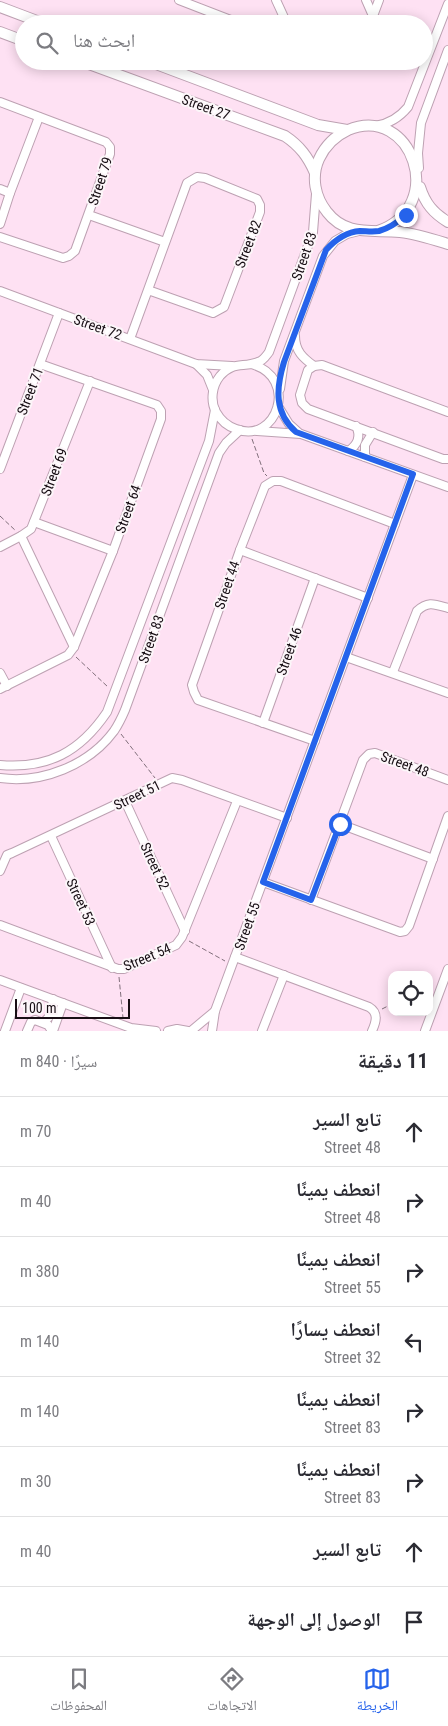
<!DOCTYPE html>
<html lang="ar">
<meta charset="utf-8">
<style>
:root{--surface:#fff;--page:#f2f2f3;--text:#2b2b33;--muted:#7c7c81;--line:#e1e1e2;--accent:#2563eb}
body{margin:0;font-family:"Roboto Condensed","Noto Naskh Arabic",sans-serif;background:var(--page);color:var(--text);direction:rtl}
.controls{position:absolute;right:15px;bottom:15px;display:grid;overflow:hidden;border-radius:10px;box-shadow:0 2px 12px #0003}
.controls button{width:45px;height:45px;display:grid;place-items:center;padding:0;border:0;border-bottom:1px solid var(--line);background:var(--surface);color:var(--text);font:25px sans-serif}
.scale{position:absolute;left:15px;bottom:12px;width:115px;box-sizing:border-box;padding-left:5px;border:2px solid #180f15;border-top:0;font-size:14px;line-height:18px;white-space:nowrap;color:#180f15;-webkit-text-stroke:4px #fcf6f9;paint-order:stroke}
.stop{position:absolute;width:15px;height:15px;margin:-11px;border:4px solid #2563eb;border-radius:50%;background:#fff}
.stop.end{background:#2563eb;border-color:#fff;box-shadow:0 1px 5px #0008}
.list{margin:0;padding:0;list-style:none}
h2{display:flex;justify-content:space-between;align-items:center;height:65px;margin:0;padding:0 20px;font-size:21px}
h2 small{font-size:16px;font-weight:400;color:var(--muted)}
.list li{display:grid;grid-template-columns:32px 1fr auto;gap:15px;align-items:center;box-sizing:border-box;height:70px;padding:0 20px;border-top:1px solid var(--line)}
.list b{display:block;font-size:19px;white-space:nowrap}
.list p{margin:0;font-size:16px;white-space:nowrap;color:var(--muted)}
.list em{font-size:16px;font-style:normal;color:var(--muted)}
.icon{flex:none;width:28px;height:28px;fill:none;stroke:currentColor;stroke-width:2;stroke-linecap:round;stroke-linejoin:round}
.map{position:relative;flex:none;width:448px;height:1031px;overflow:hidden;direction:ltr}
.search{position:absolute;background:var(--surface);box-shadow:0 2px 12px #0003;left:15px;right:15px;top:15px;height:55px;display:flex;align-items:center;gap:12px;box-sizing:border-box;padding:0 18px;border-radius:28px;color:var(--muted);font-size:19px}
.sheet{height:625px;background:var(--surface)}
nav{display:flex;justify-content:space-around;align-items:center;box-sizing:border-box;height:70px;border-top:1px solid var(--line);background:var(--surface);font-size:14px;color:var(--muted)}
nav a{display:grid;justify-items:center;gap:2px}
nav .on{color:var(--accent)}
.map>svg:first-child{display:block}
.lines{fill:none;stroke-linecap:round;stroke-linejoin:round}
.minor-casing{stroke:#bda1b2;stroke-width:10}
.major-casing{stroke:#bda1b2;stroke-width:12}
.path{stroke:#816f7b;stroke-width:1;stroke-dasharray:5 2.5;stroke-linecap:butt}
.minor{stroke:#fff;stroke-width:8}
.major{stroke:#fff;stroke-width:10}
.route{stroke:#2563eb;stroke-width:6}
.labels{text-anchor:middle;stroke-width:4;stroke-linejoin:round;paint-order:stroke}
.street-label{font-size:14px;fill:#180f15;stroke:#fcf6f9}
</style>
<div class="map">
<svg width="448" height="1031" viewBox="0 0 448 1031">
<rect width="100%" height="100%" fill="#fee1f3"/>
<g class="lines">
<!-- minor casing -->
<g class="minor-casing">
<g id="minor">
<path d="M179 0 241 24"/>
<path d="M276 0 287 24"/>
<path d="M366 0 373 16"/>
<path d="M370 24 379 0"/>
<path d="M0 102 106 142 110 147V154L75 251 69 256 63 258 0 237"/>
<path d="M375 126C389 124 399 118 408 107L448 4"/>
<path d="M419 168 418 153 421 123 448 50"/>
<path d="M0 189 10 193"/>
<path d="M89 215 165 242"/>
<path d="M0 224 10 193 39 117"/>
<path d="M0 291 196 364 232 366"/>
<path d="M295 336C295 351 303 358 314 366"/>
<path d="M130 339 187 183 197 177 205 178 257 199 260 205V212L224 307 213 313 148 290"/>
<path d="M196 364 207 375 213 390"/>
<path d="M251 364C300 377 277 445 236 429 227 426 221 421 216 412 210 401 212 386 220 376 233 361 243 368 258 362 263 361 266 356 269 352L313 232 316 194"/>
<path d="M280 389 284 361 323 256 335 241 347 234 359 231"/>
<path d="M278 406 289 424 299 433"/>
<path d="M448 412 322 365 314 366 308 370 300 395 302 403 308 409 443 459H448"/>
<path d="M257 431 301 434 448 487"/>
<path d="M348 451C358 445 361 436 356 426"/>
<path d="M365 457V445L373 432"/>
<path d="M0 469 59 313"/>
<path d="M34 522 113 551"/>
<path d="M21 536 74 647"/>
<path d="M0 547 21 536 31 529 90 381"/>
<path d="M240 550 368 598"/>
<path d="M346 657 448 693"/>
<path d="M393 672 417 611C428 601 434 604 448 608"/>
<path d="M0 673 7 686"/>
<path d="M0 689 68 655 74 647 113 551 161 419V411L157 405 40 364"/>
<path d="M263 723 315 578"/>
<path d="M315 741 198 700 194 692 192 685 240 550 265 486 273 481H281L395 524"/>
<path d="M0 765C48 769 80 752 107 712L209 441 215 410"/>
<path d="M0 778C42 784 89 765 114 731 118 725 122 717 125 710L219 453 226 443 240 430"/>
<path d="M125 801 185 931"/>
<path d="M340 824 433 859"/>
<path d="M51 836 112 968"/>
<path d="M0 871 7 855 12 853 172 778 182 780 287 818"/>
<path d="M263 882 400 932 405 931 409 926 448 816"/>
<path d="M311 900 363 760 369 754 375 753 448 780"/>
<path d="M0 925 118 969H124L176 945 182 937 237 801"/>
<path d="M235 957 369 1007C379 1013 376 1022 372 1031"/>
<path d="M0 980 131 1028 156 1031"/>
<path d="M44 1022 51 1015 53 999"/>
<path d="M5 1031 21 988"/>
<path d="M27 1031 31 1022 35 1020 48 1025 52 1031"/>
<path d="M53 1031 63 1003"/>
<path d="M168 1031 177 1029 188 1031"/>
<path d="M191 1031 215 1011"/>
<path d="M212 1031 215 1011 413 475"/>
<path d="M262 1031 284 975"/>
<path d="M425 1031 448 969"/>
</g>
</g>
<!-- major casing -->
<g class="major-casing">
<g id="major">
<path d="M0 7 45 24"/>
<path d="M0 32 24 41"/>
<path d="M81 61 285 136C300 146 308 157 315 173"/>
<path d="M148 61 318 125 347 130"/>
<path d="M420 187C425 203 433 213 448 222"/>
<path d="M378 231C448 207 412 103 348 130 335 136 325 146 319 159 311 177 315 197 327 212 346 237 373 229 400 232 417 234 432 239 448 244"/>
</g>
</g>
<!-- path -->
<g class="path">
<path d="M252 439 264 473 267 476"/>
<path d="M0 516 16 531"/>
<path d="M76 657 108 687"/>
<path d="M121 734 155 778"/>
<path d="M189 941 225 961"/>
<path d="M119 977 123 1018"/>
<path d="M382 1009 392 1004"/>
</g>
<!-- minor -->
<use href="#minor" class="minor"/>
<!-- major -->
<use href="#major" class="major"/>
</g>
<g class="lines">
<!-- route -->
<path class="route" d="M340 824 311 900 263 882 413 474 296 432C274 413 276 388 284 362L326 250C335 240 346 232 360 231 366 231 372 232 379 231 390 228 398 222 406 215"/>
</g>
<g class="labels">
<!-- street labels -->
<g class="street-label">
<text transform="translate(206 107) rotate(20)" y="5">Street 27</text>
<text transform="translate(100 181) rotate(-72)" y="5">Street 79</text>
<text transform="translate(248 244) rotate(-69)" y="5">Street 82</text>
<text transform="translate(304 256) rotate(-71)" y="5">Street 83</text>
<text transform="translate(98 327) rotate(20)" y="5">Street 72</text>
<text transform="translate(30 391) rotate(-69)" y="5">Street 71</text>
<text transform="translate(54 472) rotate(-69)" y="5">Street 69</text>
<text transform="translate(128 509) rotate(-70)" y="5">Street 64</text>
<text transform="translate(227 585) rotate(-71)" y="5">Street 44</text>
<text transform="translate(151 639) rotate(-70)" y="5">Street 83</text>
<text transform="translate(289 651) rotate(-70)" y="5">Street 46</text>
<text transform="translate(405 764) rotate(20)" y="5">Street 48</text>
<text transform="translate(137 795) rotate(-26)" y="5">Street 51</text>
<text transform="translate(155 866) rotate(65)" y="5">Street 52</text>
<text transform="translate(81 902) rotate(65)" y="5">Street 53</text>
<text transform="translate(247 926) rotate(-70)" y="5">Street 55</text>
<text transform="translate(147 957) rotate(-23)" y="5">Street 54</text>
</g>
</g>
</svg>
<div class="controls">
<button><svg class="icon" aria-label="locate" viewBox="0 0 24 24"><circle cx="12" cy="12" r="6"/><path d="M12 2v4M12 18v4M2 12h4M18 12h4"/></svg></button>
</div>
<div class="scale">100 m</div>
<div class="stop" style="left:340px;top:824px"></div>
<div class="stop end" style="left:406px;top:215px"></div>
<div class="search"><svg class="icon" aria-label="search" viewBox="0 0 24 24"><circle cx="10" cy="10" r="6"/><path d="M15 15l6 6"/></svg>ابحث هنا</div>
</div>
<section class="sheet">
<h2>11 دقيقة<small>سيرًا · 840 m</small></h2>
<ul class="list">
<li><svg class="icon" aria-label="ahead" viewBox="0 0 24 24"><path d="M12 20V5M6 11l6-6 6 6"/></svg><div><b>تابع السير</b><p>Street 48</p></div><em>70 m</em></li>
<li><svg class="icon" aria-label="right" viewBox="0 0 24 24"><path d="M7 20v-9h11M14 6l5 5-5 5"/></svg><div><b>انعطف يمينًا</b><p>Street 48</p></div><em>40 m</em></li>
<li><svg class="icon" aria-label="right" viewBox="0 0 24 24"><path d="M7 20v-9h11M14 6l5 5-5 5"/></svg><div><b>انعطف يمينًا</b><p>Street 55</p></div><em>380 m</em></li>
<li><svg class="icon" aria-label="left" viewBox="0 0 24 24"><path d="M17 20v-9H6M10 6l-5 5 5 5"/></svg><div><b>انعطف يسارًا</b><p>Street 32</p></div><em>140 m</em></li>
<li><svg class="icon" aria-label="right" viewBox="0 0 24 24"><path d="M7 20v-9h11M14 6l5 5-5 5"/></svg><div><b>انعطف يمينًا</b><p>Street 83</p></div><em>140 m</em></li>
<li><svg class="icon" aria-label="right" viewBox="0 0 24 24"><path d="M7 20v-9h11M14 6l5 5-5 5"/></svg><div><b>انعطف يمينًا</b><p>Street 83</p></div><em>30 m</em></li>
<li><svg class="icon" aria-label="ahead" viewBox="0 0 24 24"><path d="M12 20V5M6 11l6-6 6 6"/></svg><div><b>تابع السير</b></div><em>40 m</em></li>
<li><svg class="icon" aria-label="arrive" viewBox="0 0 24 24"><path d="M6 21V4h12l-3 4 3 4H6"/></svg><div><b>الوصول إلى الوجهة</b></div></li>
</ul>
</section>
<nav>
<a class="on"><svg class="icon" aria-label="map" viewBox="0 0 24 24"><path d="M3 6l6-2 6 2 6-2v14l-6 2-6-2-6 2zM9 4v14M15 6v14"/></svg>الخريطة</a>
<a><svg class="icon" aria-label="directions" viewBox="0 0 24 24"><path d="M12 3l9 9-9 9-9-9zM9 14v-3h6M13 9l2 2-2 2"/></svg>الاتجاهات</a>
<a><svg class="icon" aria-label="saved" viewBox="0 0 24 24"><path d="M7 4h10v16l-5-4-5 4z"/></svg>المحفوظات</a>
</nav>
